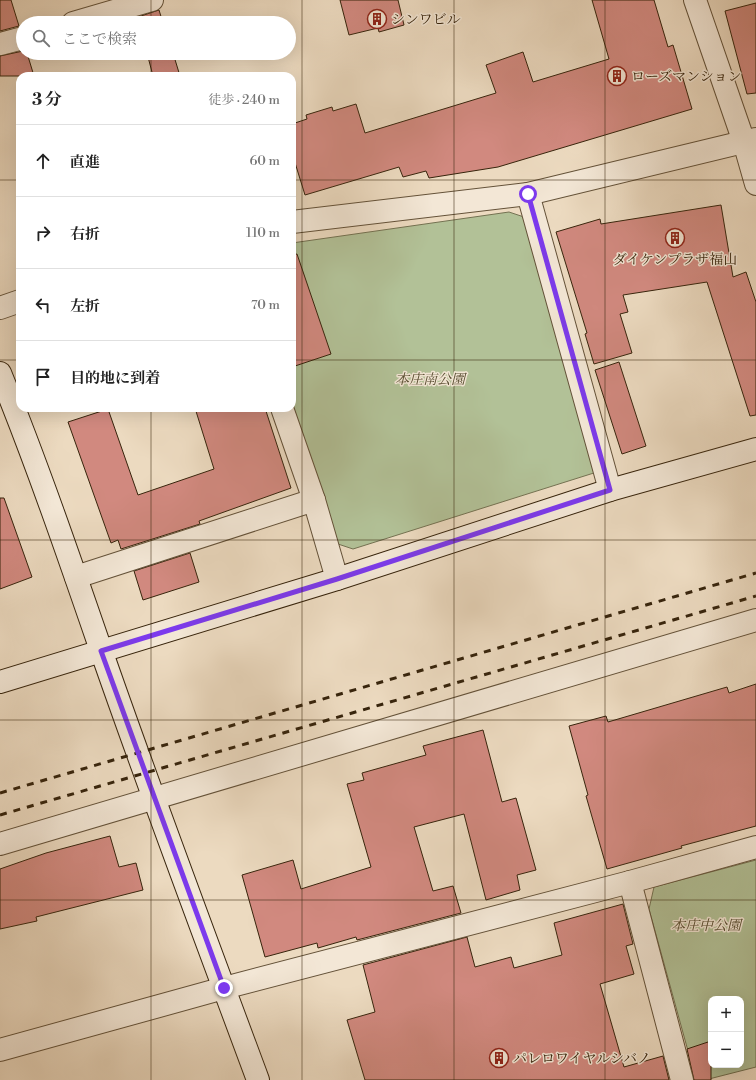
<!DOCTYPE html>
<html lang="ja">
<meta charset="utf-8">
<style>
:root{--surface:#fff;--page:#f2f2f2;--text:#222;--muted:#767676;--line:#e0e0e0}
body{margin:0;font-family:"Libre Bodoni","Noto Serif JP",serif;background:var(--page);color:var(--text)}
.controls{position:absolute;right:12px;bottom:12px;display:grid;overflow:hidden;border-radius:8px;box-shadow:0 4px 16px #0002}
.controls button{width:36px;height:36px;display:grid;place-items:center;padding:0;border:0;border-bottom:1px solid var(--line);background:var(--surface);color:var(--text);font:20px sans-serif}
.stop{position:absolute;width:12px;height:12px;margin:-9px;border:3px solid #7c3aed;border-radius:50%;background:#fff}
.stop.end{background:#7c3aed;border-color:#fff;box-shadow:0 1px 4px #0008}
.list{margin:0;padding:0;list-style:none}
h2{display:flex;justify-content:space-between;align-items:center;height:52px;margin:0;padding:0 16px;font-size:17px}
h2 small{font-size:13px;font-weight:400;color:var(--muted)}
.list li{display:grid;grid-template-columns:26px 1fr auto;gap:12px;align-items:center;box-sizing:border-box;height:72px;padding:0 16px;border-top:1px solid var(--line)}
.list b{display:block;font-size:15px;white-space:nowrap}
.list em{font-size:13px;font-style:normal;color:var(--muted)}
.icon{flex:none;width:22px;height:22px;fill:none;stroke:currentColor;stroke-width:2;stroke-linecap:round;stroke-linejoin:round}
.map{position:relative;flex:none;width:756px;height:1080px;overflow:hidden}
.search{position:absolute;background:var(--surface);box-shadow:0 4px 16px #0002;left:16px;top:16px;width:280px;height:44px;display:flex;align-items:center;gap:10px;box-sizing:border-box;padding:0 14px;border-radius:22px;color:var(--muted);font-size:15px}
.panel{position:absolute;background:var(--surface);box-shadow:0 4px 16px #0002;left:16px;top:72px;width:280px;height:340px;border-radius:12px}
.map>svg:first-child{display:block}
.green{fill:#b2c197;stroke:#747252;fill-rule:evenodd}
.building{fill:#d1897f;stroke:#37240c}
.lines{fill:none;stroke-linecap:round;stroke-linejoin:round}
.street-casing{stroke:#645239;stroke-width:24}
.secondary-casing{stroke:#37240c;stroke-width:24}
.street{stroke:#f3e7d6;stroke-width:22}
.secondary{stroke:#f3e7d6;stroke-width:22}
.rail{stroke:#37240c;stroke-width:3;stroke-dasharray:7 7;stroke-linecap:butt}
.route{stroke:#7c3aed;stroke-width:5}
.grid{fill:none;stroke:#37240c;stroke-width:1;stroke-opacity:0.55}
.labels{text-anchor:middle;stroke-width:3;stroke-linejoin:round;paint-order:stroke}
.poi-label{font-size:14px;fill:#37240c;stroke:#f3e7d6;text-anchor:start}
.park-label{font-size:14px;font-style:italic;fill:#564b2f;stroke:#f3e7d6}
</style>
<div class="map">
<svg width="756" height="1080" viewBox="0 0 756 1080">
<rect width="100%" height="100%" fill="#ecdac0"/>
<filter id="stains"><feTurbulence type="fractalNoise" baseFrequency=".005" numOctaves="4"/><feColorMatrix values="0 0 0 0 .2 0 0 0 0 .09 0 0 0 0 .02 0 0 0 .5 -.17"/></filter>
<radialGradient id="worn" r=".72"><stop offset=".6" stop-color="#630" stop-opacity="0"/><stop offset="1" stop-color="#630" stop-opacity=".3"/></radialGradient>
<!-- green -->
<g class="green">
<path d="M509 212 530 219 597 472 353 549 338 544 292 408V243Z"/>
<path d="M756 860V1067L705 1080H696L649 909 654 887ZM711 999H741V1065H711Z"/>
</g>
<!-- building -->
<g class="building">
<path d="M0 0H11L19 26 0 31Z"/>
<path d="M340 0H398L404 25 379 32 378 28 349 35Z"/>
<path d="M592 0H654L668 47 673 45 692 109 498 167 429 178 426 171 403 177 399 167 305 195 292 153V124L307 119 306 115 332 107 333 111 356 104 365 133 496 93 486 65 523 52 533 82 609 59Z"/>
<path d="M756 3V93L747 94 725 11Z"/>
<path d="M159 10 163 23H140L138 17Z"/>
<path d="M23 51V53H27L34 76H0V56Z"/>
<path d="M147 53H173L180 76H153Z"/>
<path d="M721 205 733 277 746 272 756 302V415L750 416 707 282 623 295 628 312 620 314 632 353 594 364 585 334 587 333 556 232 600 219 601 224Z"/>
<path d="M297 254 331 354 292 367V255Z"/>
<path d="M619 362 646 446 622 454 595 370Z"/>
<path d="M195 408H265L291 488 199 521 200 524 121 549 118 540 111 543 68 422 108 409 138 495 214 469Z"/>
<path d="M0 498H4L32 577 0 589Z"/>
<path d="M190 553 199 582 143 600 134 571Z"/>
<path d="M756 684V826L681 846 682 848 607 869 586 796 588 795 569 726 606 716 608 722 727 687 729 693Z"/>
<path d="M483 730 502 802 516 798 536 870 517 875 520 890 486 900 464 814 414 827 433 891 453 886 461 913 357 940 356 937 318 948 317 943 265 957 242 875 293 860 301 889 371 867 347 784 364 780 362 773 426 755 423 746Z"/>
<path d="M110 836 119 867 136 863 143 890 36 917 37 921 0 929V869L46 853Z"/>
<path d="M623 904 633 944 626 946 634 974 600 984 624 1067 663 1056 669 1080H365L347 1020 375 1012 363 965 467 937 475 967 511 957 514 968 562 955 554 923Z"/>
<path d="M711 1041V1080H694L687 1049Z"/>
</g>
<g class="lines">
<!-- street casing -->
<g class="street-casing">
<g id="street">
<path d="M695 0 744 142 756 184"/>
<path d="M73 23 152 0"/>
<path d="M0 44 23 38"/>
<path d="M528 194 610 490"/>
<path d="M292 222 528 194 756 139"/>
<path d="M0 308 20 301"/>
<path d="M282 408 314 500 337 579"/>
<path d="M76 577 314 500"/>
<path d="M0 844 756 620"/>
<path d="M630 882 682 1080"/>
<path d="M0 1050 224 988 630 882 756 847"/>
</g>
</g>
<!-- secondary casing -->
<g class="secondary-casing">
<g id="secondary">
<path d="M0 373C37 464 69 557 101 650 151 794 205 937 258 1080"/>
<path d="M0 682 337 579 610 490 756 449"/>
</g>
</g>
<!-- street -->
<use href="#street" class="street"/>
<!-- secondary -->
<use href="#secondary" class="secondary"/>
<!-- rail -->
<g class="rail">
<path d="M0 793 756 573"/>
<path d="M0 815 756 596"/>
</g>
</g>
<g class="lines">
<!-- route -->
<path class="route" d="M224 988 101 651 337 579 610 490 528 194"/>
</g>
<!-- grid -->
<path class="grid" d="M151 0V23M302 0V1080M454 0V1080M605 0V1080M151 53V76M0 180H20M292 180H756M0 360H20M292 360H756M151 408V1080M0 540H756M0 720H756M0 900H756"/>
<!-- icons -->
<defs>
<g id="building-ring" transform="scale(1)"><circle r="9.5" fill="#f3e7d6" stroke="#8f2418" stroke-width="1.5"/><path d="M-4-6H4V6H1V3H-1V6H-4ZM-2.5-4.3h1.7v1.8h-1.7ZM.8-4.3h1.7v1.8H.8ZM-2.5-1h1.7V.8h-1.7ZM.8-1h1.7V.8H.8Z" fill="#8f2418"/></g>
</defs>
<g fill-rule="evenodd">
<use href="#building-ring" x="377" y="19"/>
<use href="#building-ring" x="617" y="76"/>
<use href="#building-ring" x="675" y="238"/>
<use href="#building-ring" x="499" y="1058"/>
</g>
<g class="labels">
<!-- poi labels -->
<g class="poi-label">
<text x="391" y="24">シンワビル</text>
<text x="631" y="81">ローズマンション</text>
<text x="675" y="264" text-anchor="middle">ダイケンプラザ福山</text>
<text x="513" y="1063">パレロワイヤルシバノ</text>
</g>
<!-- park labels -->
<g class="park-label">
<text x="430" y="384">本庄南公園</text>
<text x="706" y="930">本庄中公園</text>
</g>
</g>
<rect width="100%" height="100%" filter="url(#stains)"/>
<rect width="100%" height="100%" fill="url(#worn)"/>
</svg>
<div class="controls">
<button>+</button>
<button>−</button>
</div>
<div class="stop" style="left:528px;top:194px"></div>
<div class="stop end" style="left:224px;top:988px"></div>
<div class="search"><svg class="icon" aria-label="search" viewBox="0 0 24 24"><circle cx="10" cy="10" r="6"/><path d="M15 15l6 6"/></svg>ここで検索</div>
<section class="panel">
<h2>3 分<small>徒歩 · 240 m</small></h2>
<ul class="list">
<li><svg class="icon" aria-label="ahead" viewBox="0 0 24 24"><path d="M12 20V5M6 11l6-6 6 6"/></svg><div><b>直進</b></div><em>60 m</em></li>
<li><svg class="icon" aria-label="right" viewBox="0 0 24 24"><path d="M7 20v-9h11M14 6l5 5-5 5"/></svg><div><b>右折</b></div><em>110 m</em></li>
<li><svg class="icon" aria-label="left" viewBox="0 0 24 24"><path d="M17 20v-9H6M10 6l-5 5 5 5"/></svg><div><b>左折</b></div><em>70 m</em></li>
<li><svg class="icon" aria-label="arrive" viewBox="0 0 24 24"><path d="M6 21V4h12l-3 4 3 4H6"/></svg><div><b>目的地に到着</b></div></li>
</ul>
</section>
</div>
